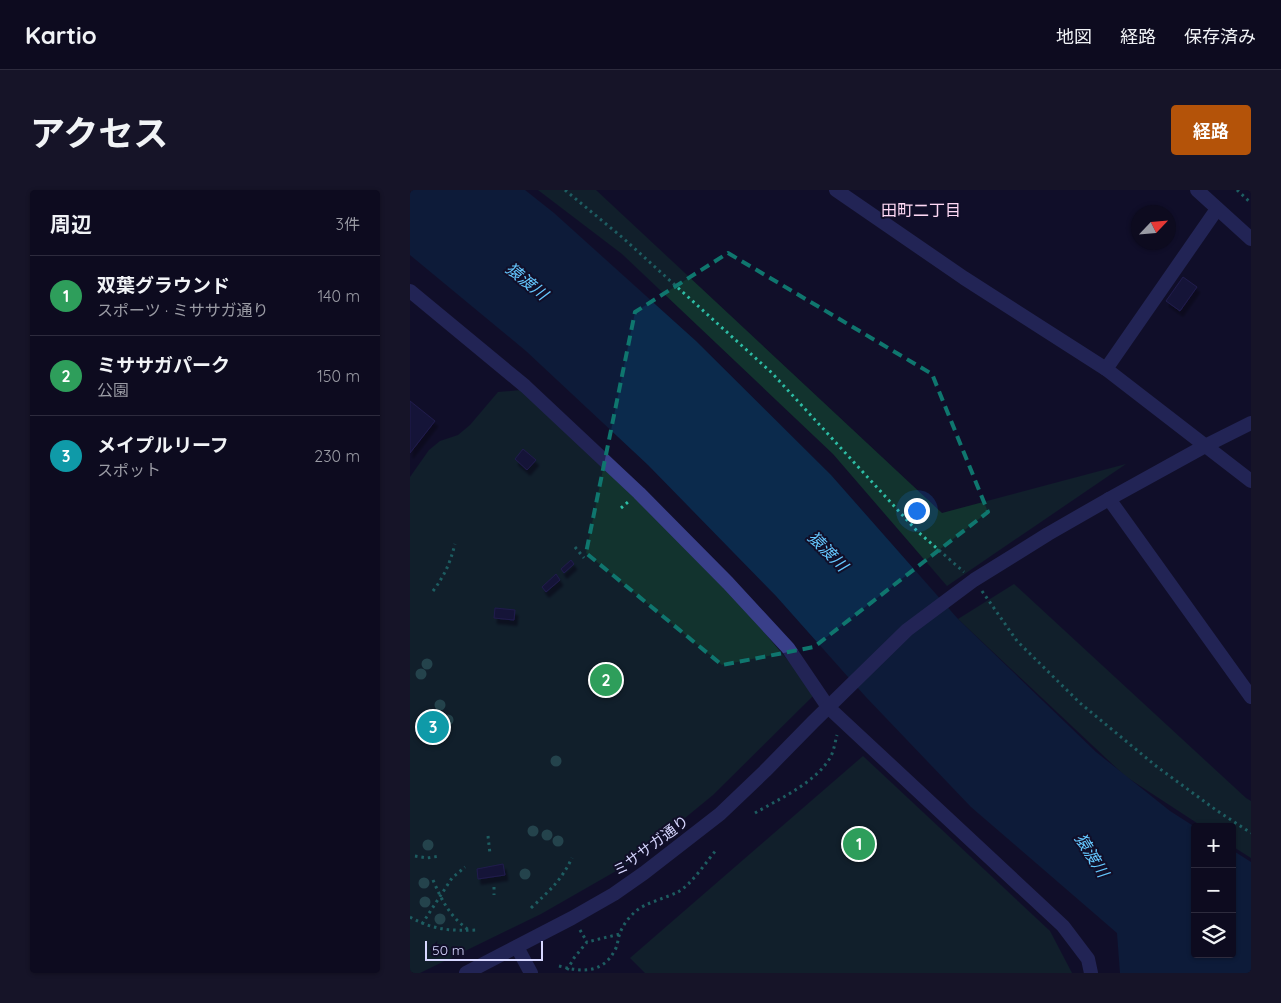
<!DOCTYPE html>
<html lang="ja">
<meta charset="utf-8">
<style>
:root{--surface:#0d0b1f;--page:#161428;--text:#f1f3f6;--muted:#9a9ba4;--line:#2d2b3d;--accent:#b45309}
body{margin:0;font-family:Quicksand,"Noto Sans JP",sans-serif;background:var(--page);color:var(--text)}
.controls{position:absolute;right:15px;bottom:15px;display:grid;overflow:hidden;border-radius:5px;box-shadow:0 1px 4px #0004}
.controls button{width:45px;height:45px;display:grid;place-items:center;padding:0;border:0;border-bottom:1px solid var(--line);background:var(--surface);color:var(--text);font:25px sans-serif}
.compass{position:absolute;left:721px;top:15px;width:45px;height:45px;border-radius:50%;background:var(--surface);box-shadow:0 1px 4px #0004;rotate:64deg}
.scale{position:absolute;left:15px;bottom:12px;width:118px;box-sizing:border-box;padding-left:5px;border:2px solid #d7d7ff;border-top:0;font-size:14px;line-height:18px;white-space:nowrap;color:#d7d7ff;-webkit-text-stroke:4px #110f29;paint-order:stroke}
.you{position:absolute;left:506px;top:320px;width:18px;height:18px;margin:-12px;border:4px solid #fff;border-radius:50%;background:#1a73e8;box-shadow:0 0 0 8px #1a73e833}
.badge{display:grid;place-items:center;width:32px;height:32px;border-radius:50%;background:var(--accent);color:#fff;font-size:16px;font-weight:700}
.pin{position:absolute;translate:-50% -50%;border:2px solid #fff;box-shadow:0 1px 5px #0006}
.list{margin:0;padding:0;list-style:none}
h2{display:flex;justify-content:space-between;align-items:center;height:65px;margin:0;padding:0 20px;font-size:21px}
h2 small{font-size:16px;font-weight:400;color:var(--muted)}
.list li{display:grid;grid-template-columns:32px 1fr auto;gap:15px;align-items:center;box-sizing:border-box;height:80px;padding:0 20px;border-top:1px solid var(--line)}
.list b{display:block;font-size:19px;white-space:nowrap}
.list p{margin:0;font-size:16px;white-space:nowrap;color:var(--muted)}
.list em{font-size:16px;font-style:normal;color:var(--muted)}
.icon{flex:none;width:28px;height:28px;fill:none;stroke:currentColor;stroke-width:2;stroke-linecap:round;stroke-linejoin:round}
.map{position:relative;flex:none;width:841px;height:783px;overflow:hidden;border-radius:5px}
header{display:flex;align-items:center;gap:30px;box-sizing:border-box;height:70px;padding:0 25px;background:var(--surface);border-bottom:1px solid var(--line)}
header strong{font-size:24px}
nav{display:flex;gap:28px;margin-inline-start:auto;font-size:18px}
.intro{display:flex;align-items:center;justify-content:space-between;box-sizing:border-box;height:120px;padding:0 30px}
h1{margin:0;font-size:35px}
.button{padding:12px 22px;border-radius:5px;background:var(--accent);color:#fff;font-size:18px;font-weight:700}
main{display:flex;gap:30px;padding:0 30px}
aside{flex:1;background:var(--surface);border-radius:5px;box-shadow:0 1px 4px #0004}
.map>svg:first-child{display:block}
.green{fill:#12332e}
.water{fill:#0b2a4c}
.building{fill:#1f1b4a;stroke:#332c77;filter:url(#shadow)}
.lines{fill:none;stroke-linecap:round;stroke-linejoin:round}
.path{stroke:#2dbda5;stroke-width:3;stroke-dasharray:2.5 4;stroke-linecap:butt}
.minor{stroke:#393f89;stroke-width:14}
.tertiary{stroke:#393f89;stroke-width:14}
.tree{fill:#3c8475}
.marked{fill:none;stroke:#0f766e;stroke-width:4;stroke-dasharray:10 6;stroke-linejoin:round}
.labels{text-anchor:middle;stroke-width:4;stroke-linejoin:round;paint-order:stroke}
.street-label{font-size:15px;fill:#d7d7ff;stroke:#110f29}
.neighbourhood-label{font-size:16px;fill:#ffd9f5;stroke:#110f29}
.water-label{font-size:16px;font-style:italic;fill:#65c8ff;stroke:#110f29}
</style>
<header>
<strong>Kartio</strong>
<nav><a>地図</a><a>経路</a><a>保存済み</a></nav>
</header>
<div class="intro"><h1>アクセス</h1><a class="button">経路</a></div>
<main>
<aside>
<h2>周辺<small>3件</small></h2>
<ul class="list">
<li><span class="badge" style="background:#2e9e5b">1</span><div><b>双葉グラウンド</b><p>スポーツ · ミササガ通り</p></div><em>140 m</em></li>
<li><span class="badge" style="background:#2e9e5b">2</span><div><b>ミササガパーク</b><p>公園</p></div><em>150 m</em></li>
<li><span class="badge" style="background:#0f9aa8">3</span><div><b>メイプルリーフ</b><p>スポット</p></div><em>230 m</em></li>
</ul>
</aside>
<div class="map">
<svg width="841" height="783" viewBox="0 0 841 783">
<defs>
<filter id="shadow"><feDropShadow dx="3" dy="5.5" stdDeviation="1" flood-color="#0009"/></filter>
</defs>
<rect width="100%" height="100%" fill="#110f29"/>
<!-- green -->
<g class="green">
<path d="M128 0H186L532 323 716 274 537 396 423 264 212 64Z"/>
<path d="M111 200 220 302 315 396 381 474 403 506 303 605 220 673 131 724 10 783H0V287L19 260 30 251 48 245 60 235 88 202Z"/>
<path d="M604 394 836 608 841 611V668L822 656V637H793L715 586 548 429Z"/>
<path d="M453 566 640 741 662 783H235L220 768Z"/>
</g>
<!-- water -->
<path class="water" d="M0 0H115L144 23 286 151 421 285 548 429 686 562 760 621 785 637V764H822V660L841 672V783H710L707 743 561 617 455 506 366 406 238 275 116 161 0 65Z"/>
<!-- building -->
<g class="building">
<path d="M773 87 787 97 770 121 756 111Z"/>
<path d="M0 211 25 231 0 263Z"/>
<path d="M113 259 126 270 117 280 105 269Z"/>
<path d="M161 370 164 374 154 383 151 379Z"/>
<path d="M146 384 150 390 136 402 132 397Z"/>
<path d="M85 418 105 420 104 430 84 428Z"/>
<path d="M93 674 95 685 68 689 67 679Z"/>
</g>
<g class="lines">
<!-- path -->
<g class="path">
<path d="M155 0 213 48 362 183 507 341 554 382"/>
<path d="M827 0 841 13"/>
<path d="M211 318 218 312"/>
<path d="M165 357 174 368"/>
<path d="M23 401C35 385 40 373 45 354"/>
<path d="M572 401 607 451 670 513 746 576 806 620 841 643"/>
<path d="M345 623C369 609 405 593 420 568 424 561 425 552 427 545"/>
<path d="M78 646 80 664"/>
<path d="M5 666 17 668 30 666"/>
<path d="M23 690C32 711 40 727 60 741"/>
<path d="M84 697V705"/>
<path d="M121 718C139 701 151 691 162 668"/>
<path d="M0 727C23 740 41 741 66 740"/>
<path d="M12 734 42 688 55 677"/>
<path d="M170 740 177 752"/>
<path d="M149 776C174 783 194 783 206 758 208 753 208 748 210 743 213 735 219 727 226 721 235 713 256 708 268 702 282 694 296 672 307 659"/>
<path d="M157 780 164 768 177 752 210 744"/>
</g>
<!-- minor -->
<g class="minor">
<path d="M787 0 841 49"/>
<path d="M0 101 115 196 229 303 318 393 378 458 418 517 653 736 678 769 681 783"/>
<path d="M696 179 807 19"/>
<path d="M699 309 841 507"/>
<path d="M107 757 121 783"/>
</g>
<!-- tertiary -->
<g class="tertiary">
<path d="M426 0 554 88 696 179 841 291"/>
<path d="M56 783 162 728 204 704 234 683 310 624 355 581 403 532 497 440 564 390 638 344 699 309 795 256 841 233"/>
</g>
</g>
<!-- trees -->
<g class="tree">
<circle cx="17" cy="474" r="5.5"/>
<circle cx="11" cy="484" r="5.5"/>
<circle cx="30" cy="515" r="5.5"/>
<circle cx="38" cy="530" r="5.5"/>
<circle cx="146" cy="571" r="5.5"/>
<circle cx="123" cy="641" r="5.5"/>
<circle cx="137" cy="645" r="5.5"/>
<circle cx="148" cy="651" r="5.5"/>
<circle cx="18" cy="655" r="5.5"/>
<circle cx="115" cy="684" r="5.5"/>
<circle cx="14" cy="693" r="5.5"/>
<circle cx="15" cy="712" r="5.5"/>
<circle cx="30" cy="729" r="5.5"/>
</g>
<!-- marked area -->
<path d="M0 0H841V783H0ZM318 63 522 184 578 322 404 457 312 475 176 363 225 122Z" fill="#110f29" fill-opacity=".55" fill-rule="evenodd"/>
<path class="marked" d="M318 63 522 184 578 322 404 457 312 475 176 363 225 122Z"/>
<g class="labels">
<!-- street labels -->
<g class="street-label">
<text transform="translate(241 656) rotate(-37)" y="5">ミササガ通り</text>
</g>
<!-- neighbourhood labels -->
<g class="neighbourhood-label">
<text x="511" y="26">田町二丁目</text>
</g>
<!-- water labels -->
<g class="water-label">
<text transform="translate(117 91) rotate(39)" y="6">猿渡川</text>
<text transform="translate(418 361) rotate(45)" y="6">猿渡川</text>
<text transform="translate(682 665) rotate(58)" y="6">猿渡川</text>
</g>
</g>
</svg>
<div class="controls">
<button>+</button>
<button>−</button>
<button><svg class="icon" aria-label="layers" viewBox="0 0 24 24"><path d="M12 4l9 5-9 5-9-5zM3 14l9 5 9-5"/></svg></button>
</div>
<svg class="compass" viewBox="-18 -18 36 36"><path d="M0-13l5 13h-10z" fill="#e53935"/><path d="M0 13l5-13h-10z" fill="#9a9ba4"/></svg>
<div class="scale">50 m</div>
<div class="you"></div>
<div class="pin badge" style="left:449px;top:654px;background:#2e9e5b">1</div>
<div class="pin badge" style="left:196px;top:490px;background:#2e9e5b">2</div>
<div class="pin badge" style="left:23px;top:537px;background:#0f9aa8">3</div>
</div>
</main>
